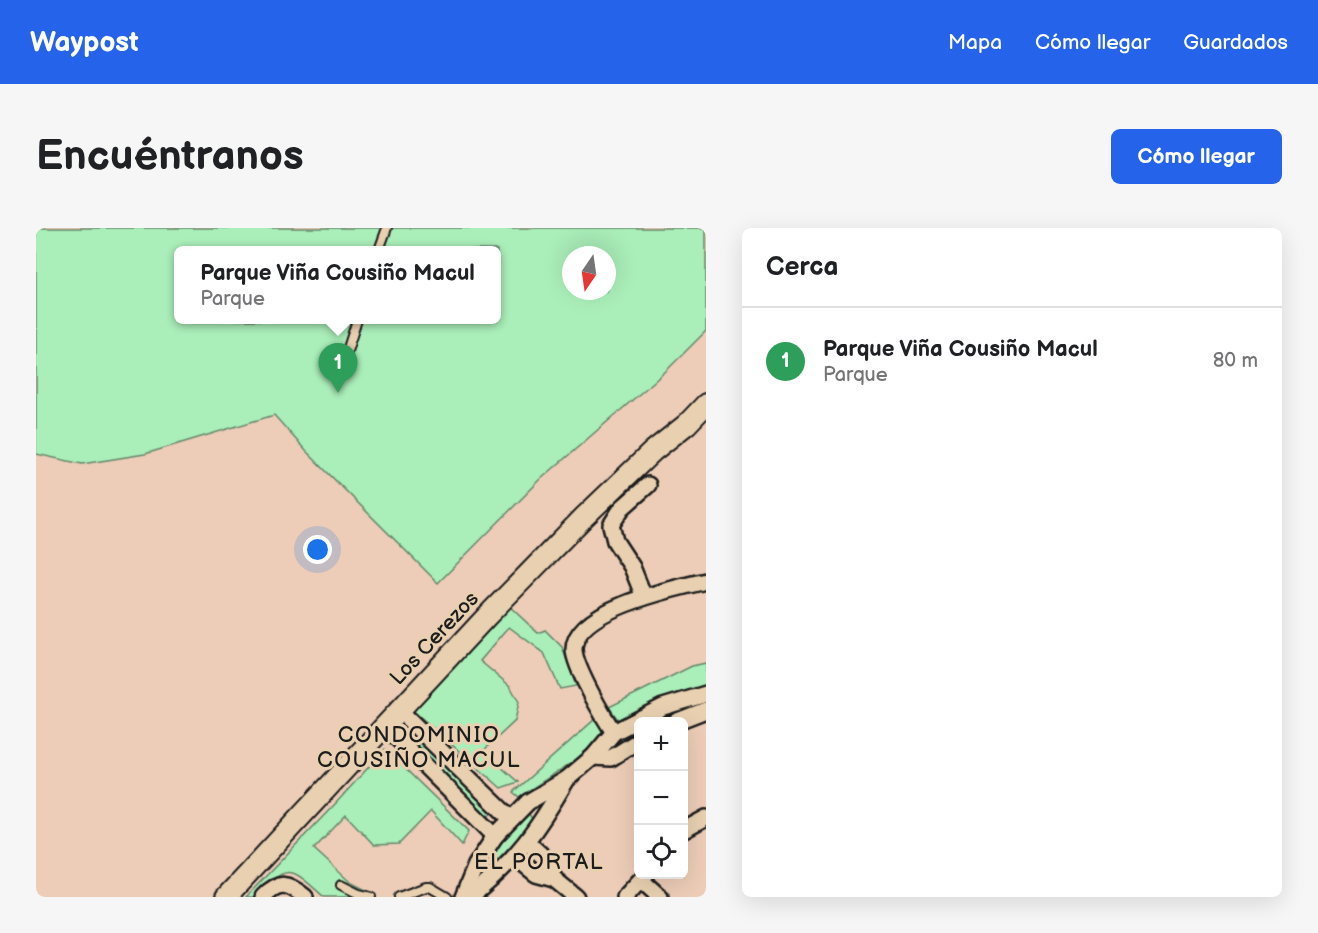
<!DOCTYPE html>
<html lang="es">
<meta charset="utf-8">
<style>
:root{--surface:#fff;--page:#f6f6f6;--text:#202124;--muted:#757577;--line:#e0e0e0;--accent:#2563eb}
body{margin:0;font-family:"Balsamiq Sans",sans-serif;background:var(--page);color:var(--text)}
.controls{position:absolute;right:18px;bottom:18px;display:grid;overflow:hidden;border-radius:9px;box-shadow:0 6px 24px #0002}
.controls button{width:54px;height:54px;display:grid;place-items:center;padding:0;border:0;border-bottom:2px solid var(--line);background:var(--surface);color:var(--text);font:30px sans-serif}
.compass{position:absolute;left:526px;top:18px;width:54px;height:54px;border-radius:50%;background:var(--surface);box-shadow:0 6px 24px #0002;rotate:193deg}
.you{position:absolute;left:282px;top:322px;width:21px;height:21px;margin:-15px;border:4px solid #fff;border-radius:50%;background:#1a73e8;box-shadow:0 0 0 9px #1a73e833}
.badge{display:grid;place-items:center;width:39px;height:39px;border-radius:50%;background:var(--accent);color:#fff;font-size:20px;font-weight:700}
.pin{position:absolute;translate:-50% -50px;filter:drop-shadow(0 2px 3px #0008)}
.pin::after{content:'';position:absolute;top:32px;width:21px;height:18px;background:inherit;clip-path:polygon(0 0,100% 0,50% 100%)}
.popup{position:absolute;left:138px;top:18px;width:327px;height:78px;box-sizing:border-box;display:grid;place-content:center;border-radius:9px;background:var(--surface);filter:drop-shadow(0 2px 4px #0005);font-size:20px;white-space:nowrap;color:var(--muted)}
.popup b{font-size:22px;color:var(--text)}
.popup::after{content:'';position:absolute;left:50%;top:100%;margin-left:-12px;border:12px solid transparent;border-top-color:var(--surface)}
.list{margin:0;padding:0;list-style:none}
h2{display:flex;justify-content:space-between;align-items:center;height:78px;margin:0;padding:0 24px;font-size:26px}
h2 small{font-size:20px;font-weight:400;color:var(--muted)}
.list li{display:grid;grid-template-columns:39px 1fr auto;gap:18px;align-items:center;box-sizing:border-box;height:108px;padding:0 24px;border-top:2px solid var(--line)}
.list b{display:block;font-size:22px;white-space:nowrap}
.list p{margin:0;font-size:20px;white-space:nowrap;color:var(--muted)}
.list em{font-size:20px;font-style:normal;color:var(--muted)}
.icon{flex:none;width:33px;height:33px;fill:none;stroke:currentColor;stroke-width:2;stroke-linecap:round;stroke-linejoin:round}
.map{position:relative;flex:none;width:670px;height:669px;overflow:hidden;border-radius:9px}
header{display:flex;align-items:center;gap:36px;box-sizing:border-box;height:84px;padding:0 30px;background:var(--accent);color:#fff}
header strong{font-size:28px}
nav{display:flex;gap:33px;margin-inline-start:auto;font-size:21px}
.intro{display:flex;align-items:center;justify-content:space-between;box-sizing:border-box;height:144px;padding:0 36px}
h1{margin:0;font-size:42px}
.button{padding:15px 27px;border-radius:9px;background:var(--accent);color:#fff;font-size:21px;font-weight:700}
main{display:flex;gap:36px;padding:0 36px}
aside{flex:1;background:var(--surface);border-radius:9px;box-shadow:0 6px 24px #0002}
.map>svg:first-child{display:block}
.green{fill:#aaeeb9;stroke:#63856a;stroke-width:1.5;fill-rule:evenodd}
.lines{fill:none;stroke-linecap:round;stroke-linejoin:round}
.service-casing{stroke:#1c1c1c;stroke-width:12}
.minor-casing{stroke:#1c1c1c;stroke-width:20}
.tertiary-casing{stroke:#1c1c1c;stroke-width:24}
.service{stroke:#e9d0b1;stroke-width:8}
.minor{stroke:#e9d0b1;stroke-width:15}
.tertiary{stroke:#e9d0b1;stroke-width:20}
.labels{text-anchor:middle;stroke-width:6;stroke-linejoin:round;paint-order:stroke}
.street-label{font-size:21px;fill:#1c1c1c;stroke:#e9d0b1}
.neighbourhood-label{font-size:22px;letter-spacing:1.5px;fill:#1c1c1c;stroke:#e9d0b1}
</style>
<header>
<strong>Waypost</strong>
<nav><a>Mapa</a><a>Cómo llegar</a><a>Guardados</a></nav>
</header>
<div class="intro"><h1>Encuéntranos</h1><a class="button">Cómo llegar</a></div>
<main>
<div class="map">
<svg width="670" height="669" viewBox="0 0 670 669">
<rect width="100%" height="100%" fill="#edcdb8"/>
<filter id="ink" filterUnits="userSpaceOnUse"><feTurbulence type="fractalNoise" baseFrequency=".0167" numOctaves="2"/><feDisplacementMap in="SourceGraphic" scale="12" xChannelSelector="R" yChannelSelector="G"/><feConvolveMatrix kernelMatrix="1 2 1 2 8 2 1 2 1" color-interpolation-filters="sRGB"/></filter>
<g filter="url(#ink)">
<!-- green -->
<g class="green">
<path d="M0 0H670V103L630 143 505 251 402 355 270 223 238 187 109 226 46 236 0 226ZM143 22H461V92H143ZM535 27H571V63H535Z"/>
<path d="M471 376 502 405 509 402 526 419 540 458 524 461 508 425 473 399 444 433 474 458 483 474 479 493 447 523 482 554 465 560 372 478Z"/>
<path d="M670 435V457L592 492 583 493 573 479 656 438Z"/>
<path d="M558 492 565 495 567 507 541 531 483 569 477 564Z"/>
<path d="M378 505 456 585 451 589 372 511Z"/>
<path d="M349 521 433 603 426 617 395 583 363 616 338 617 310 587 278 621 314 654 332 663V667L335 669H288C253 637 252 636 218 669H210L300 575Z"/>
<path d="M486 584 493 586 498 594 461 632 456 630 454 626Z"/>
</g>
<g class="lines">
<!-- service casing -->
<g class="service-casing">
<g id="service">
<path d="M343 22 351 0"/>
<path d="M304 145 321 92"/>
<path d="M305 657 323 666 335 669"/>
<path d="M363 669 390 659H394L411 669"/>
</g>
</g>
<!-- minor casing -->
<g class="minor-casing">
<g id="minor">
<path d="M608 369 596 339 579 313 575 297 586 280 612 257"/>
<path d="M363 482 474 590"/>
<path d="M639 494 670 482"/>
<path d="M347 499 361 510 459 608"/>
<path d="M578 504C567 489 539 439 538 422 537 381 640 360 670 353"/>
<path d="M557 529 575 530 602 513"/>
<path d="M648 602 670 590"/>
<path d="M491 614 512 633 518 651"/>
<path d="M479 629 500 646 518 651 540 669"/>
<path d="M605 652 624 669"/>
<path d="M227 669C243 652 252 655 269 669"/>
<path d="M427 669 440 637 459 608 492 574 531 551 557 529 578 504 627 479 670 466"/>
<path d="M434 669C480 633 502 601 531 551"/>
<path d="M589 669 610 646"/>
</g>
</g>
<!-- tertiary casing -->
<g class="tertiary-casing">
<path id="tertiary" d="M190 669 451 388 548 289 617 223 651 196 670 176"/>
</g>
<!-- service -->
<use href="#service" class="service"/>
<!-- minor -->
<use href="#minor" class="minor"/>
<!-- tertiary -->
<use href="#tertiary" class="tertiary"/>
</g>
</g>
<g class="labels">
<!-- street labels -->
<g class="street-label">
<text transform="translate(398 410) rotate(-47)" y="7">Los Cerezos</text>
</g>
<!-- neighbourhood labels -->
<g class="neighbourhood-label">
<text x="383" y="514">CONDOMINIO<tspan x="383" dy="25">COUSIÑO MACUL</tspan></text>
<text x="503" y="641">EL PORTAL</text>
</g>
</g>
</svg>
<div class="controls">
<button>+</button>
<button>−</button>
<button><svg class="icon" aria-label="locate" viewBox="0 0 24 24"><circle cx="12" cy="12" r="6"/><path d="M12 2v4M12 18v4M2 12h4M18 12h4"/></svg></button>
</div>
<svg class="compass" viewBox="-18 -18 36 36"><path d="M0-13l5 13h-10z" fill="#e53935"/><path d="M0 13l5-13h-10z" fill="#757577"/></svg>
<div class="you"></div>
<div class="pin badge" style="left:302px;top:165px;background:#2e9e5b">1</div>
<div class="popup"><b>Parque Viña Cousiño Macul</b>Parque</div>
</div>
<aside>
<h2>Cerca<small></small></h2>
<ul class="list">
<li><span class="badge" style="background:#2e9e5b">1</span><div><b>Parque Viña Cousiño Macul</b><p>Parque</p></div><em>80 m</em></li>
</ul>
</aside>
</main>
